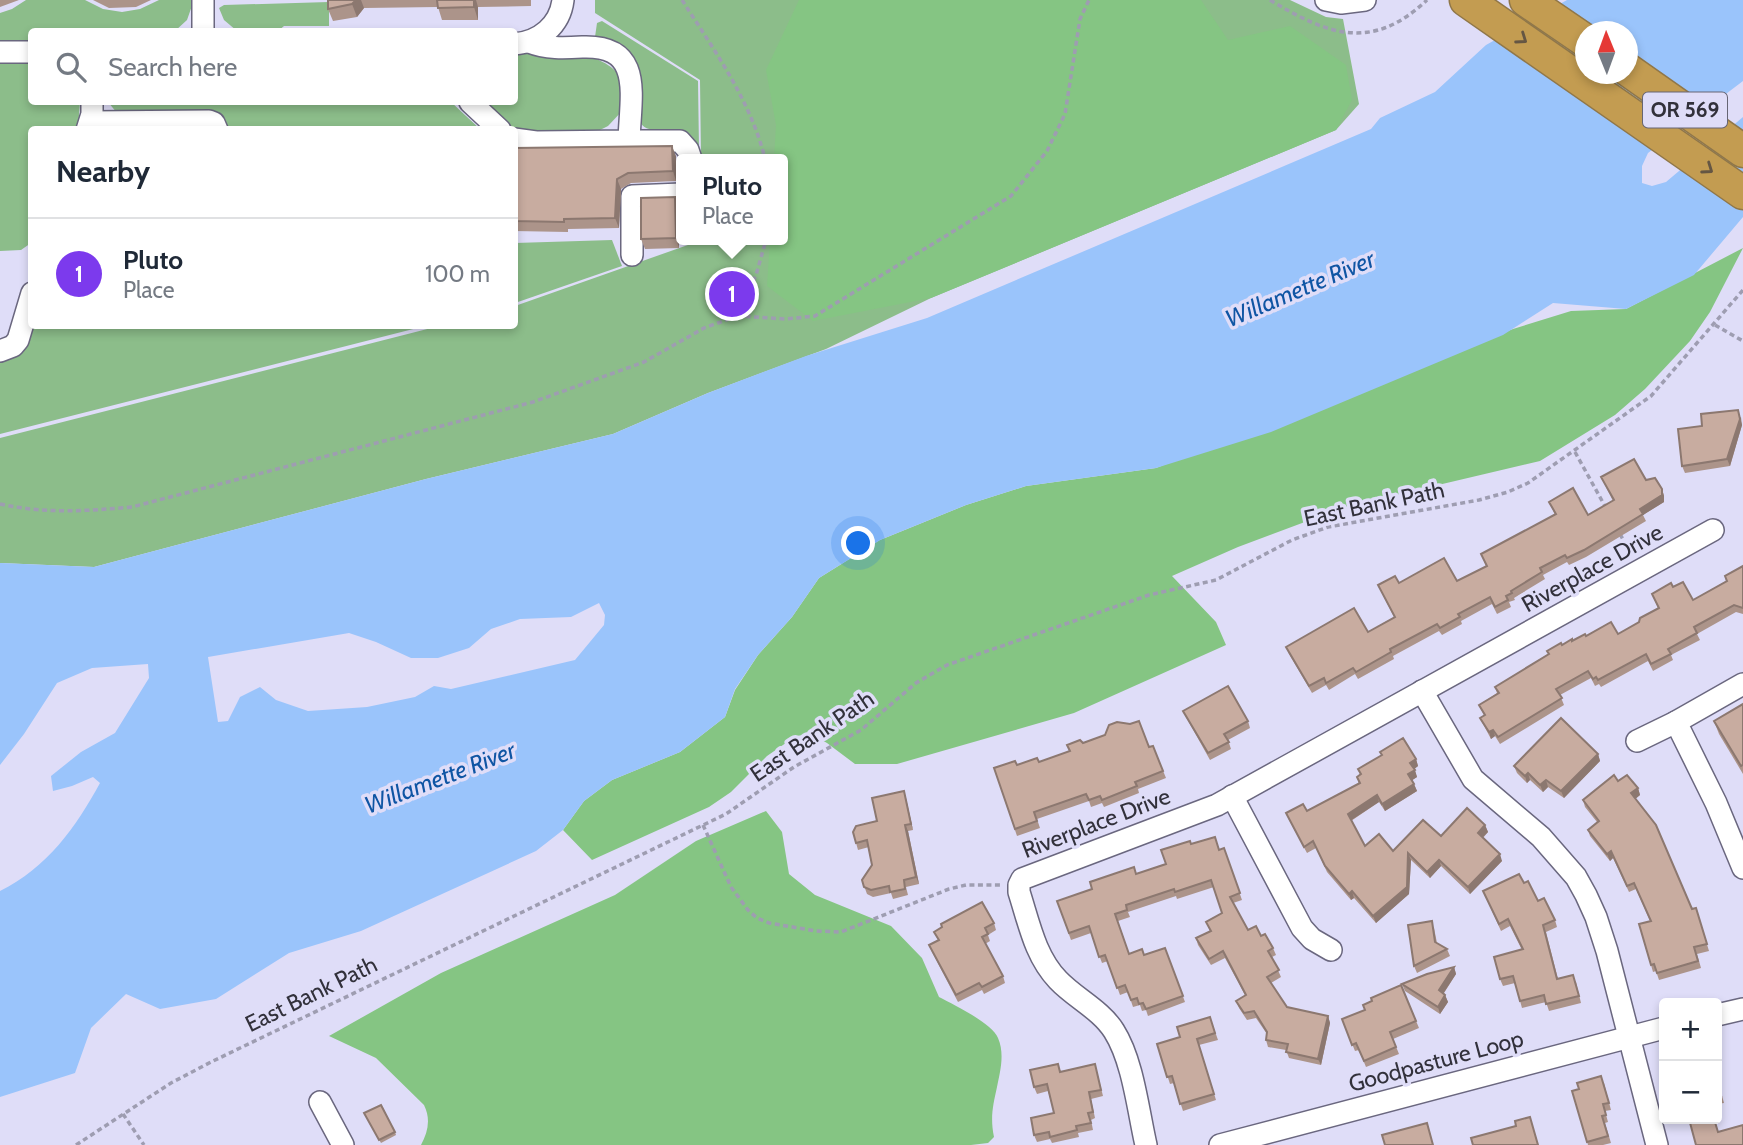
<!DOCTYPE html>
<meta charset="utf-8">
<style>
:root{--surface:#fff;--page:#f6f6f7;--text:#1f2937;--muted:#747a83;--line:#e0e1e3;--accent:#7c3aed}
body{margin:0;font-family:Cabin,sans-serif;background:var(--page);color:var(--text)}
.controls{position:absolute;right:21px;bottom:21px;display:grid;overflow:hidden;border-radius:7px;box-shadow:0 4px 10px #0003}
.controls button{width:63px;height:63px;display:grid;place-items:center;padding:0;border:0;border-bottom:2px solid var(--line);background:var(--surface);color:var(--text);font:35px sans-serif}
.compass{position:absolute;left:1575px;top:21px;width:63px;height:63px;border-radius:50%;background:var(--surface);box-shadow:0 4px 10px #0003;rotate:359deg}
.you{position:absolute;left:859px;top:544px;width:24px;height:24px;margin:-18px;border:5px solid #fff;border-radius:50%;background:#1a73e8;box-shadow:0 0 0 10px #1a73e833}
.badge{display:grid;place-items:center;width:46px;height:46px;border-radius:50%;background:var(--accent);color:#fff;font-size:23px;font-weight:700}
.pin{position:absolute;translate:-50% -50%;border:4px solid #fff;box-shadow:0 2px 7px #0006}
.popup{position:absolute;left:676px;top:154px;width:112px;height:91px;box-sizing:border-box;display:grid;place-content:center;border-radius:7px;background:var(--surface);filter:drop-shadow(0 2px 5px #0005);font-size:23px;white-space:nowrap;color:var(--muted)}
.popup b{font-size:26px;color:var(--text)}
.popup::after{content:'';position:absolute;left:50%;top:100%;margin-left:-14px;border:14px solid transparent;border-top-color:var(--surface)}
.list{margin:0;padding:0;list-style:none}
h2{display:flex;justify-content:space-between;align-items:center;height:91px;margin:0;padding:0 28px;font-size:30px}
h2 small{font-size:23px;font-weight:400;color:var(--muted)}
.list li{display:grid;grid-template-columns:46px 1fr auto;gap:21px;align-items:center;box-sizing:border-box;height:112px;padding:0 28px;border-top:2px solid var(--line)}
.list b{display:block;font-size:26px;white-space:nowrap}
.list p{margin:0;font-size:23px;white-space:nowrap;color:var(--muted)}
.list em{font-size:23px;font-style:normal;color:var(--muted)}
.icon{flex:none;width:38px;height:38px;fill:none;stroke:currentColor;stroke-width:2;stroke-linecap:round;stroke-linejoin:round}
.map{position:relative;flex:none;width:1743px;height:1145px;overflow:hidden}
.search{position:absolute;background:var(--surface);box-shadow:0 4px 10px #0003;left:28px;top:28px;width:490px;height:77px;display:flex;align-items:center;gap:18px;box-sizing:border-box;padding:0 24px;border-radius:7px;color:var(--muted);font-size:26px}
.panel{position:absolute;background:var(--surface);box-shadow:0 4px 10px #0003;left:28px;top:126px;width:490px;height:203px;border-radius:7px}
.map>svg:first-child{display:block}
.green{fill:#8cbd8a}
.forest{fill:#85c583}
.water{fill:#9ac4fb;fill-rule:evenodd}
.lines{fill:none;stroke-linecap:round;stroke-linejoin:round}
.minor-casing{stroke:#6a677f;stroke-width:24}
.highway-casing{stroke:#907749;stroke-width:35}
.path{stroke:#9e9db1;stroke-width:3.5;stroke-dasharray:5 3.5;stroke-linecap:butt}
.minor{stroke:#fff;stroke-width:21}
.highway{stroke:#c39c51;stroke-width:32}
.wall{fill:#ac948a}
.shaded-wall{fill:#8c7870}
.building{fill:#c8aca0;stroke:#8c7870;stroke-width:2}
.oneway{stroke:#655643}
.labels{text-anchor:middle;stroke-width:7;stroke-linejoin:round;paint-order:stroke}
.shield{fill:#dfddf8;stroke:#666574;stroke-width:2}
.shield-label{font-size:21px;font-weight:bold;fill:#32313b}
.street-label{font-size:23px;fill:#32313b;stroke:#dfddf8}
.water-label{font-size:24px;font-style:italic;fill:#0f55a4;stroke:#dfddf8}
</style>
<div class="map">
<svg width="1743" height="1145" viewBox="0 0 1743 1145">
<rect width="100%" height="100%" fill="#dfddf8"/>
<!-- green -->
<g class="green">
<path d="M26 0H85L103 9 122 12 140 9 159 0H194L187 20 175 31 32 32 31 40 0 41V13L12 9Z"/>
<path d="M595 0H1290L1326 17 1343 19 1359 104 1336 130 931 298 826 349 708 393 613 434 426 479 94 567 0 563V438L439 326H514L515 306 702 240H783V159H701L700 80 595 13Z"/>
<path d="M329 2V26H284L278 31H237L224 20 219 8 224 5Z"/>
<path d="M602 21 698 81 699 149C683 112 650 144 639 120L638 77 595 37 597 23Z"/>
<path d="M515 50C550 53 597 46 621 77L623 110 608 126 598 131 518 132 510 129 481 102H514Z"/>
<path d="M31 63 32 102H80L78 129 32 130 31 243 21 250 0 251V64Z"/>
<path d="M108 102H451L480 129H227L226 121 215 118 117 113Z"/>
<path d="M612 240 622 266 515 303V243Z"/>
<path d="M33 326H425L0 434V358C19 349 29 348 33 326Z"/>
</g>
<!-- forest -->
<g class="forest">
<path d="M799 0H1201L1228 40 1290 26 1346 65 1352 100 1336 130 931 298 813 321 767 286 770 240H783V159H774L776 125 766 70Z"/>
<path d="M1743 248 1710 312 1690 341 1645 389 1615 415 1540 461 1345 507 1238 547 1172 576 1216 622 1226 645 1074 713 897 764H855L827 743 811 734 796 736 767 756 731 792 709 807 592 860 563 830 584 801 612 780 680 752 725 717 735 690 758 655 792 617 819 578 880 540 966 505 1026 486 1156 468 1513 329 1571 311 1626 309Z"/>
<path d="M766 811 782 832 789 874 815 895 891 926 922 958 939 997C954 1005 992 1023 998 1038 1005 1054 1000 1072 997 1087 993 1105 990 1118 994 1137L988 1143 971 1145H421C428 1132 431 1119 424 1105L376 1058 329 1036 441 973 615 895 696 841Z"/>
</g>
<!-- water -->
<path class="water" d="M1567 0H1743V81L1648 153 1642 166V183L1652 186 1666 182 1743 117V217L1694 275 1626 309 1553 303 1503 335 1271 432 1156 468 1026 486 966 505 880 540 819 578 792 617 758 655 735 689 725 717 680 752 612 780 584 801 563 830 536 851 361 931 289 953 216 999 160 1009 126 994 91 1028 75 1073 0 1097V891C47 868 76 827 100 783L93 777 72 786 53 791 51 776 81 752 115 733 149 678 148 664 92 668 57 683 24 734 0 765V563L94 567 426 479 613 434 708 393 806 356 927 318 1371 129 1380 118 1435 92 1486 45ZM1586 32H1628V74H1586ZM599 603 605 615 604 625 575 660 451 689 434 686 415 697 367 707 308 711 276 700 260 687 240 697 228 721 218 722 208 657 349 633 376 642 411 658H438L469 648 491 629 520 619 571 617Z"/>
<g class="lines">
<!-- minor casing -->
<g class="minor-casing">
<g id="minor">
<path d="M203 0V32"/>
<path d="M1326 0 1341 3 1365 0"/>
<path d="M514 44C540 42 560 25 563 0"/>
<path d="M0 52H32"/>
<path d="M470 102 500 130"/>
<path d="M90 122 209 121 214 123 217 130"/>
<path d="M87 130 92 114V102"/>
<path d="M514 139 536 142 629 141C630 97 645 45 583 47 564 48 547 49 529 42"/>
<path d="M629 141H680L688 150 691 159"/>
<path d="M632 255V196L681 194"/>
<path d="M0 351 13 346 18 340 32 293"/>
<path d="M1743 684 1676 722 1716 803 1743 868"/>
<path d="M1422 691 1473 779 1541 837 1576 877 1586 895 1596 917 1607 951 1657 1145"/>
<path d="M1637 741 1676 722"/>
<path d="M1232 796 1302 928 1312 939 1331 950"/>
<path d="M1717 1015 1743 1009"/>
<path d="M320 1102 343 1145"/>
<path d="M1146 1145C1138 1110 1133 1061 1114 1031 1101 1010 1075 998 1058 980 1035 956 1029 923 1019 892V885L1022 879 1217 805 1713 530"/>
<path d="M1220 1145 1664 1028"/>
</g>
</g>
<!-- highway casing -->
<g class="highway-casing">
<g id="highway">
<path d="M1466 0 1743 193"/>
<path d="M1526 0 1586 41"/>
<path d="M1628 70 1743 151"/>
</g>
</g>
<!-- path -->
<g class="path">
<path d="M682 0C714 50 751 101 765 159"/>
<path d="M1270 0C1328 35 1372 52 1427 0"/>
<path d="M737 316 786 319 815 316 1011 196 1047 151 1065 114 1080 19 1089 0"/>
<path d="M1715 325 1743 341"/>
<path d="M1575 452 1606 508"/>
<path d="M0 504C46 514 86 511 132 507L533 402 644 362 704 328 737 316 756 275 766 240"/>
<path d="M1620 534 1631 554"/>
<path d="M703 825 731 887 748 910 757 918 769 923 816 931 841 932 949 889 966 885H1000"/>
<path d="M123 1114 144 1145"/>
<path d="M76 1145 171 1083 211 1062 726 814 794 767 861 730 916 683 947 665 1149 595 1216 580 1292 540 1328 527 1479 500 1508 492 1528 483 1651 396 1743 290"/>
</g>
<!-- minor -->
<use href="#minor" class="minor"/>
<!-- highway -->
<use href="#highway" class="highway"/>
</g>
<!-- wall -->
<g class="wall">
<path d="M0 0H19L0 7Z"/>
<path d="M93 0H151L136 7 109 8Z"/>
<path d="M328 0H531V6L478 7V20H442L438 7 364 8 357 17 333 21 328 9Z"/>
<path d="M514 148 676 156V181L631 183 621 189 619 228 568 229V232L514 231Z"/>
<path d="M675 197 679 207V248L645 249 641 239Z"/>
<path d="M1741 417 1742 425 1730 466 1685 473 1682 466Z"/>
<path d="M1601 477 1646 480 1662 489 1664 496V502L1643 515 1646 521 1586 557 1569 565 1567 562 1543 575 1545 579 1514 598 1515 600 1509 602 1511 607 1497 614 1492 604 1461 621 1462 624 1442 635 1439 631 1393 656 1394 659 1358 679 1355 674 1329 690 1326 685 1312 693 1289 654 1286 647 1368 632 1394 617 1378 585 1399 583 1457 581 1486 566 1481 554 1555 515 1549 502 1588 515 1613 501Z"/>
<path d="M1743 566V614L1736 612 1697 634 1700 640 1671 655 1673 660 1653 671 1648 661 1601 687 1599 684 1595 686 1591 678 1560 695 1564 705 1500 744 1495 736 1491 739 1483 724 1480 718 1484 715 1479 705 1497 693 1495 687 1548 654 1547 651 1586 636 1618 634 1639 622 1658 608 1652 594 1673 587 1693 600 1726 581 1725 576Z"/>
<path d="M1743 704V774L1719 734 1714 721Z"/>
<path d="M1183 711 1248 721 1250 728 1228 740 1231 749 1210 760 1186 717Z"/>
<path d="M1105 735 1149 747 1153 746 1166 778 1138 789 1139 793 1104 807 1102 803 1091 807 1089 801 1037 819 1040 828 1017 836 994 768 1039 762 1070 751 1083 743Z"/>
<path d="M1598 754 1600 761 1564 798 1548 787 1543 792 1530 780 1527 783 1517 773 1514 766Z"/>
<path d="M1416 759 1418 766 1414 769 1417 777 1412 780 1417 791 1385 811 1379 802 1351 821 1365 846 1393 851 1441 836 1485 825 1488 832 1483 838 1502 861 1470 894 1441 866 1430 878 1411 860 1409 894 1376 923 1354 898 1351 900 1327 872 1316 848 1307 853 1289 820 1286 813 1307 811 1359 784 1357 777 1360 775 1358 769Z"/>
<path d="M1618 781 1638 788 1640 795 1635 799 1692 909 1696 908 1709 951 1697 954 1701 968 1659 980 1656 971 1653 972 1651 965 1650 921 1636 889 1629 892 1613 858 1610 861 1590 836 1588 830 1597 822 1585 807 1583 800Z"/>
<path d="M904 791 913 830 908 831 919 884 906 887 908 895 893 899 891 893 873 897 867 894 862 880 872 865 869 847 858 850 853 832 877 821Z"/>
<path d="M1191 844 1219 850 1224 848 1242 900 1233 903 1248 930 1261 936 1273 948 1276 955 1272 957 1281 977 1271 983 1287 1007 1328 1016 1330 1023 1321 1065 1289 1058 1286 1050 1268 1047 1266 1040 1267 1034 1256 1018 1247 1020 1239 1008 1236 1001 1245 995 1225 958 1211 965 1198 945 1196 938 1210 931 1206 922 1222 913 1214 887 1177 899 1176 896 1128 912 1130 917 1118 921 1129 954 1144 955 1165 948 1185 1002 1148 1016 1146 1010 1142 1011 1140 1005 1133 1007 1128 992 1120 995 1108 961 1102 963 1091 933 1071 940 1057 901 1166 864Z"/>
<path d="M1524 883 1538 901 1555 920 1557 927 1546 932 1558 979 1576 982 1581 1003 1549 1011 1546 1002 1522 1008 1515 983 1503 986 1500 979 1522 950 1510 926 1501 931 1483 891Z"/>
<path d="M994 923 996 930 988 935 990 941 985 944 1003 976 1005 983 984 994 982 990 958 1002 932 952 929 945 938 940 934 932 942 927 941 924Z"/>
<path d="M1434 928 1437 943 1447 949 1450 956 1417 973 1414 966Z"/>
<path d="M1454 967 1456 974 1444 993 1445 995 1448 1002 1440 1014 1405 991 1402 984Z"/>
<path d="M1401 985 1419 1028 1393 1039 1399 1054 1366 1067 1359 1050 1355 1051 1342 1019 1365 1010 1372 1001Z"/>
<path d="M1210 1017 1218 1040 1199 1045 1216 1100 1183 1111 1174 1083 1170 1084 1157 1044 1180 1037Z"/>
<path d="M1095 1064 1103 1096 1091 1099 1095 1118 1091 1120 1093 1130 1078 1133 1079 1137 1052 1143 1050 1139 1037 1142 1034 1135 1054 1113 1048 1091 1037 1094 1034 1087 1060 1072Z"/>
<path d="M1717 1077 1724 1103 1717 1104Z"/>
<path d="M1604 1083 1611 1110 1605 1111 1608 1122 1605 1123 1611 1143 1603 1145H1588L1572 1091Z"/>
<path d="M364 1113 395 1132 396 1135 381 1143Z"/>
</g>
<!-- shaded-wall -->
<g class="shaded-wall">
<path d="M356 0H361L364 8 357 17 352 4Z"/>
<path d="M474 0H476L478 7V20L474 7Z"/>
<path d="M672 146 676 156V181L673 171Z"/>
<path d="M617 179 621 189 619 228 615 218Z"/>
<path d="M675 197 679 207V248L676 238Z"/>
<path d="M1738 410 1742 425 1730 466 1727 459Z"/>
<path d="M1662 489 1664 496V502L1643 515 1640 509Z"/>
<path d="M1493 730 1495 736 1491 739 1489 732Z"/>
<path d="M1598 754 1600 761 1564 798 1561 791Z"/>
<path d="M1416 759 1418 766 1413 770 1410 763Z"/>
<path d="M1415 770 1417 777 1411 781 1408 774Z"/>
<path d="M1528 773 1530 780 1527 783 1525 776Z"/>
<path d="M1546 780 1548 787 1543 792 1540 785Z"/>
<path d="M1414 784 1417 791 1385 811 1382 804Z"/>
<path d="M1638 788 1640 795 1634 800 1631 793Z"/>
<path d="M904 791 906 798 913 830 911 824Z"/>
<path d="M1377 795 1379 802 1350 821 1348 814Z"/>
<path d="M905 825 908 831 919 884 916 877Z"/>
<path d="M1485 825 1488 832 1480 840 1478 833Z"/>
<path d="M1611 851 1613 858 1610 861 1607 854Z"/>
<path d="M1408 853 1411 860 1409 894 1376 923 1373 916Z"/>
<path d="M1500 854 1502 861 1470 894 1468 887Z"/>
<path d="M1439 860 1441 866 1430 878 1427 872Z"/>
<path d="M1352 891 1354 898 1351 900 1349 894Z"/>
<path d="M1454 967 1456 974 1441 997 1439 990Z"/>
<path d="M1445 995 1448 1002 1440 1014 1438 1007Z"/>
<path d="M1328 1016 1330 1023 1321 1065 1318 1059Z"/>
</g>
<!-- building -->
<g class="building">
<path d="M328 0H356L352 4 328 9Z"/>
<path d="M437 0H474V7L438 8Z"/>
<path d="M672 146 673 171 628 173 617 179 615 218 564 219V222L514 221V148Z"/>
<path d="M675 197 676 238 641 239V198Z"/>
<path d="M1738 410 1740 419 1727 459 1682 466 1678 429 1702 426 1701 414Z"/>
<path d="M1634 459 1646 480 1655 478 1662 489V495L1640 509 1643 514 1584 550 1567 558 1565 555 1540 568 1542 572 1511 591 1512 593 1506 596 1508 600 1495 607 1490 597 1458 614 1460 617 1440 628 1437 624 1390 649 1391 652 1356 672 1353 668 1326 683 1324 678 1309 686 1286 647 1354 608 1368 632 1395 617 1378 585 1395 576 1399 583 1444 558 1457 581 1487 566 1481 554 1556 514 1549 502 1573 488 1588 515 1614 500 1601 477Z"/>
<path d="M1743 566V608L1734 605 1694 627 1697 633 1668 649 1671 654 1651 664 1646 654 1598 680 1596 677 1593 679 1588 671 1556 689 1562 698 1498 737 1493 730 1489 732 1480 718 1485 715 1479 705 1499 693 1495 687 1549 654 1547 651 1561 643 1562 645 1572 639V641L1585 634 1586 636 1611 622 1618 634 1639 622 1640 618 1659 608 1652 594 1671 583 1673 587 1683 582 1693 600 1727 581 1725 576Z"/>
<path d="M1228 686 1248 721 1224 734 1229 742 1208 753 1183 711Z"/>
<path d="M1743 704V765L1741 766 1714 721Z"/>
<path d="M1561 718 1598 754 1561 791 1546 780 1540 785 1528 773 1525 776 1514 766Z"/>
<path d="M1139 721 1149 747 1153 746 1163 771 1135 782 1137 786 1102 800 1100 796 1089 800 1086 794 1034 812 1037 821 1015 829 994 768 1015 761 1017 765 1037 758 1039 762 1070 751 1067 745 1080 740 1083 743 1105 735 1109 725 1117 722 1130 724Z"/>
<path d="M1403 738 1416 759 1410 763 1415 770 1408 774 1414 784 1382 804 1377 795 1348 814 1365 846 1379 834 1393 851 1423 820 1441 836 1467 808 1485 825 1478 833 1500 854 1468 887 1439 860 1427 872 1408 853 1407 887 1373 916 1352 891 1349 894 1325 866 1313 841 1304 847 1286 813 1303 804 1307 811 1360 783 1357 777 1361 774 1358 769 1382 755 1380 752Z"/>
<path d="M1614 775 1618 781 1627 775 1638 788 1631 793 1656 825 1692 909 1696 908 1707 944 1694 947 1698 961 1657 973 1654 964 1651 965 1639 924 1651 921 1634 883 1627 886 1611 851 1607 854 1588 830 1599 821 1583 800Z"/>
<path d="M904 791 911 824 905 825 916 877 904 880 905 889 890 892 889 886 871 890 864 887 862 880 872 865 867 840 856 843 853 832 856 826 877 821 872 798Z"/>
<path d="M1215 837 1219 850 1224 848 1240 893 1230 897 1248 930 1256 926 1261 936 1265 934 1273 948 1268 951 1279 970 1267 977 1287 1007 1328 1016 1318 1059 1286 1052 1288 1044 1266 1040 1267 1032 1254 1011 1244 1013 1236 1001 1246 995 1223 951 1209 959 1196 938 1211 931 1206 922 1222 913 1211 880 1175 892 1174 889 1126 905 1127 910 1115 914 1129 954 1142 949 1144 955 1165 948 1183 996 1146 1009 1143 1003 1139 1004 1137 998 1131 1000 1125 985 1117 988 1105 955 1099 957 1089 926 1069 933 1057 901 1092 889 1090 882 1134 867 1136 874 1166 864 1161 850 1190 841 1191 844Z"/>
<path d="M1519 874 1524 883 1528 881 1538 901 1544 898 1555 920 1543 925 1557 979 1573 975 1579 996 1546 1004 1544 995 1520 1001 1513 976 1500 979 1494 957 1523 949 1508 919 1499 924 1483 891Z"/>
<path d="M982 902 994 923 985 928 988 934 982 937 1003 976 982 987 979 983 956 995 929 945 939 940 934 932 942 927 941 924Z"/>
<path d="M1432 921 1435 942 1447 949 1414 966 1408 925Z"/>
<path d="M1454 967 1439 990 1445 995 1438 1007 1402 984 1427 974Z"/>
<path d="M1401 985 1416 1021 1390 1032 1396 1047 1364 1061 1356 1043 1352 1045 1342 1019 1365 1010 1363 1005 1372 1001 1371 998Z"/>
<path d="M1210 1017 1215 1033 1197 1039 1214 1094 1180 1104 1172 1076 1167 1077 1157 1044 1180 1037 1177 1027Z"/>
<path d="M1058 1064 1060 1072 1095 1064 1101 1090 1089 1092 1093 1112 1088 1113 1091 1123 1076 1126 1077 1130 1050 1137 1049 1132 1034 1135 1031 1118 1054 1113 1047 1084 1034 1087 1030 1070Z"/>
<path d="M1601 1076 1609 1103 1603 1104 1606 1115 1602 1116 1608 1136 1587 1142 1572 1091 1579 1089 1577 1083Z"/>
<path d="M1717 1079 1721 1096 1717 1097Z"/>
<path d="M381 1105 395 1132 379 1140 364 1113Z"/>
<path d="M1530 1117 1538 1145H1473L1471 1138 1516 1126 1515 1121Z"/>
<path d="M1689 1119H1714L1718 1132 1743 1125V1145H1696Z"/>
<path d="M1427 1123 1433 1145H1385L1382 1135Z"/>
</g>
<!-- one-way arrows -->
<defs><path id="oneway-chevron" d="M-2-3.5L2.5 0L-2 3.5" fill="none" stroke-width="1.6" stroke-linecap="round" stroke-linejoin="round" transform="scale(1.75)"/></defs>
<g class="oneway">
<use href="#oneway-chevron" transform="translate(1522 39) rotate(35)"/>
<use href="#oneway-chevron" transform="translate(1708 169) rotate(35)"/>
</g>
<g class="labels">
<!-- shield labels -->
<rect class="shield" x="1643" y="92.5" width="84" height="35" rx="5"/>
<g class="shield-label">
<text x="1685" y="117">OR 569</text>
</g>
<!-- street labels -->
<g class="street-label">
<text transform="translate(1374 504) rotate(-12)" y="8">East Bank Path</text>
<text transform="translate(1592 568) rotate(-29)" y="8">Riverplace Drive</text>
<text transform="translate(812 736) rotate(-34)" y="8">East Bank Path</text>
<text transform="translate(1096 823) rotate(-21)" y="8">Riverplace Drive</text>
<text transform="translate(311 994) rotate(-26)" y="8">East Bank Path</text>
<text transform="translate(1436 1061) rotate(-15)" y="8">Goodpasture Loop</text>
</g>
<!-- water labels -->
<g class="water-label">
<text transform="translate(1300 289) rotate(-23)" y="8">Willamette River</text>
<text transform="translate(440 778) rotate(-21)" y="8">Willamette River</text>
</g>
</g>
</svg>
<div class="controls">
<button>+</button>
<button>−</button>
</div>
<svg class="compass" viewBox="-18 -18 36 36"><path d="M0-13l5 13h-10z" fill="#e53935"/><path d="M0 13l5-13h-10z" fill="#747a83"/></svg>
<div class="you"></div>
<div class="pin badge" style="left:732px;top:294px">1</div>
<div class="popup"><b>Pluto</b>Place</div>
<div class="search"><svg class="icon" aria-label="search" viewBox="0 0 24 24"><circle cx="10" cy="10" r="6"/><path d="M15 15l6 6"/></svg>Search here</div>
<section class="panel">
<h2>Nearby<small></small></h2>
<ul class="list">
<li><span class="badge">1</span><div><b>Pluto</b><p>Place</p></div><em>100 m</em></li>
</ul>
</section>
</div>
